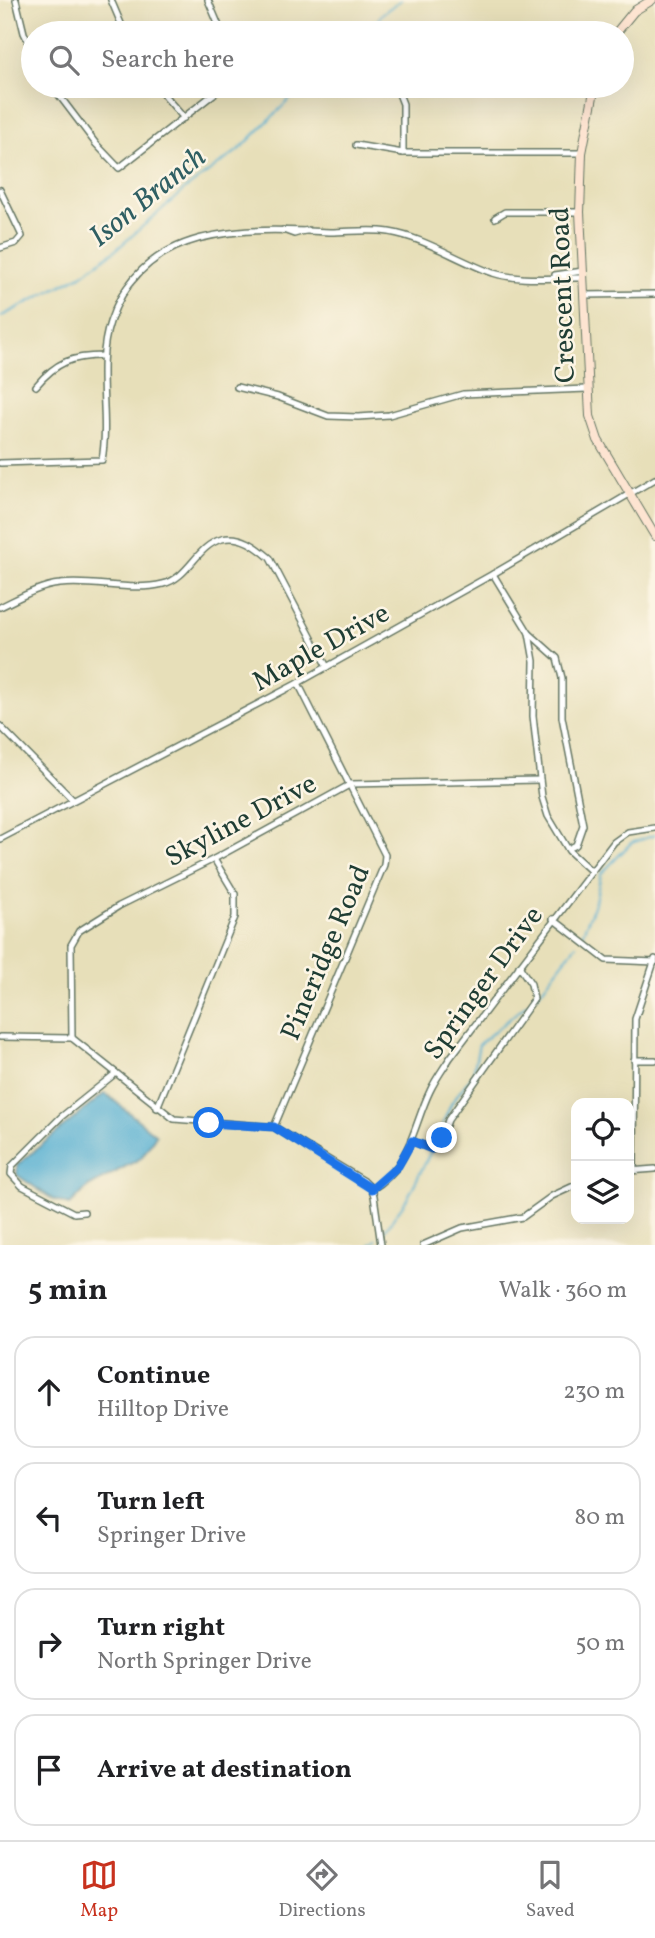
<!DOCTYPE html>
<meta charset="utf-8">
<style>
:root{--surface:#fff;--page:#f2f2f2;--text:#202124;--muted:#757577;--line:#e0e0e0;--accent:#c8321e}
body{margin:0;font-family:Vollkorn,serif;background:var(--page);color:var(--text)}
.controls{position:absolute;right:21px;bottom:21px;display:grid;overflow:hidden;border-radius:14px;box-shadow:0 7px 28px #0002}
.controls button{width:63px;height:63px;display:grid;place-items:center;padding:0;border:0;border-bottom:2px solid var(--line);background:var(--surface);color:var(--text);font:35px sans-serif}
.stop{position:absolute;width:21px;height:21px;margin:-16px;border:5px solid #1a73e8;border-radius:50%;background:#fff}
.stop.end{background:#1a73e8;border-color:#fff;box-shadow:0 2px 7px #0008}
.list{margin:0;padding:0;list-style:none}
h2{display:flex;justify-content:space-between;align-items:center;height:91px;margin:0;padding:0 28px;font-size:30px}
h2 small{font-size:23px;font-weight:400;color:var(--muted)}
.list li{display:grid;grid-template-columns:46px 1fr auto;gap:21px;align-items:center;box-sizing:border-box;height:112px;margin:0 14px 14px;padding:0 14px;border:2px solid var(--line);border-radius:21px}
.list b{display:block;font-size:26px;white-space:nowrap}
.list p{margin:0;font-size:23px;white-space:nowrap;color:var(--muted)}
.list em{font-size:23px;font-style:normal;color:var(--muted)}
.icon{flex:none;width:38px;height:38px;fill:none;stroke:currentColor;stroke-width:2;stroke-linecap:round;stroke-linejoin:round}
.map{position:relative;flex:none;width:655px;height:1245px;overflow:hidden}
.search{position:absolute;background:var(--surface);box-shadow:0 7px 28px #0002;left:21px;right:21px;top:21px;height:77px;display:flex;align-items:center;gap:18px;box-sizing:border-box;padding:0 24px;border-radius:38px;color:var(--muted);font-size:26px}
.sheet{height:595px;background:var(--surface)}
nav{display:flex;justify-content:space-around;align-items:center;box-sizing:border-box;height:98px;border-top:2px solid var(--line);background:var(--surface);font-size:19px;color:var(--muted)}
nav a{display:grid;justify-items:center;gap:4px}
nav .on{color:var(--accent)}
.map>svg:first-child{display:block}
.water{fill:#54afd2;stroke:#3a7683;stroke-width:2}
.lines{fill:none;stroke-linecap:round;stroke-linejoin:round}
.stream{stroke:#54afd2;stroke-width:2}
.street-casing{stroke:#657663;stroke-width:8}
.secondary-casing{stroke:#657663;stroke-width:10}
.street{stroke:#fff;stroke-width:5}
.secondary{stroke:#fde4d1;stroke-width:8}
.route{stroke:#1a73e8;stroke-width:9}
.labels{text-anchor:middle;stroke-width:5;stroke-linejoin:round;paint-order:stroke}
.street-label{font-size:28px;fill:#1f3d34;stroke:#fcf5e5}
.water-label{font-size:30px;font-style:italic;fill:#2f5f63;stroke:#fcf5e5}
</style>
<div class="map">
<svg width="655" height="1245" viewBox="0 0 655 1245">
<rect width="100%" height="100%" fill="#fcf5e5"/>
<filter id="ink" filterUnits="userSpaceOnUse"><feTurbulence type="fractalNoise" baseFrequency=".0143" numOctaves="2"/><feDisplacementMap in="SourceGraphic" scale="14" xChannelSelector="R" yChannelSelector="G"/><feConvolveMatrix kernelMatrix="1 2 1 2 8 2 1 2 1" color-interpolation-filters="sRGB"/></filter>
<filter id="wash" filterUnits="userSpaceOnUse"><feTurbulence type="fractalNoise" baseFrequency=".00686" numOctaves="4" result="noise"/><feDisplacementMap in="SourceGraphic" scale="28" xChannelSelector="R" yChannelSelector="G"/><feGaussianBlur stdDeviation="1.57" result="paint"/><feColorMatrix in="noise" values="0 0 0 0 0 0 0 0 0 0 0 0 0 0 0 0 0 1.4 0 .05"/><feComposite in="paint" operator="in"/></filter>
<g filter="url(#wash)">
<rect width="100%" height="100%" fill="#e7dfb9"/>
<!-- water -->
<path class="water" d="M105 1093 156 1135 141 1158 88 1187 70 1205 54 1200 17 1175V1165Z"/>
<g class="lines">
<!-- stream -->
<g class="stream">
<path d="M367 33 383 13 401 0"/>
<path d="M0 317 81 275 117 249 184 190 240 149 303 86"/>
<path d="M581 937 594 906 601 874 631 843 655 835"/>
<path d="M537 996 576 945"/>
<path d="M433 1146 452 1102 473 1074 479 1044 527 1004"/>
<path d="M381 1236 407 1199 431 1151"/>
<path d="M370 1245 376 1240"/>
</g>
</g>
</g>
<g filter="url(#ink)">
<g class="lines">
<!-- street casing -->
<g class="street-casing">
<g id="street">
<path d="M16 0 24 33 33 51"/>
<path d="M111 0 125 33"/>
<path d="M208 0 222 33"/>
<path d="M298 33H300"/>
<path d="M52 86 96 144 119 168 224 86"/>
<path d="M156 86 184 118"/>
<path d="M396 86 403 104V153"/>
<path d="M356 145 403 153H582"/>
<path d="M0 190 22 236 16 243 0 248"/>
<path d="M495 218 505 212H580"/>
<path d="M283 230 294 234 308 230"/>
<path d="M555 275 583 271"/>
<path d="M584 295 655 294"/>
<path d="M36 386C56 362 72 356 103 356"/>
<path d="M237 387 278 397 328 416 358 417 389 415 463 394 587 389"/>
<path d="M0 463 102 460C110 415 95 367 110 322 143 223 245 228 330 232 350 232 370 229 389 232 426 238 458 261 493 273 522 282 553 277 583 278"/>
<path d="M493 574 529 633 534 661 533 716 542 797 548 816 569 851 591 871"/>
<path d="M0 607C19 598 39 586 60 584 94 580 131 592 163 584 189 578 196 546 222 539 241 534 257 547 270 558L327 667"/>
<path d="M529 633 557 658 562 678V717L583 825 576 845 568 849"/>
<path d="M0 726 73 800"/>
<path d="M0 839 298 683 493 574 655 479"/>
<path d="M553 919 606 960 655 962"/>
<path d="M0 1037 72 1038"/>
<path d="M72 1038 71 945 79 931 119 906 214 859 351 784 540 780"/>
<path d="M72 1038 174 1119 274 1127 364 1181 372 1189 374 1196 381 1245"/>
<path d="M634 1060H655"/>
<path d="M157 1108 235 917V894L214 859"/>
<path d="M274 1127 384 865 385 855 298 683"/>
<path d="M412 1141 432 1149 438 1147 448 1120 534 999 531 984 519 966"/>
<path d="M634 1168 635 1019 655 959"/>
<path d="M629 1171 655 1169"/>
<path d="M372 1189C410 1168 413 1126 430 1091 435 1080 443 1069 450 1058L614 842 628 832 655 828"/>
<path d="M84 1212 74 1213 22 1186 11 1174 12 1166 61 1117 116 1073"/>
<path d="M423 1245 462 1228 523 1217 552 1196 576 1185"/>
</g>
</g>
<!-- secondary casing -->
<g class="secondary-casing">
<g id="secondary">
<path d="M616 33 634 11 652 0"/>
<path d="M595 86 582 153 580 212 590 416 598 440 655 536"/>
</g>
</g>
<!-- street -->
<use href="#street" class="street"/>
<!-- secondary -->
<use href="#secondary" class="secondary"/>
</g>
</g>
<g class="lines" filter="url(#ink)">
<!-- route -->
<path class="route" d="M209 1123 274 1127 372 1189 398 1166 412 1141 432 1149 438 1147 442 1138"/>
</g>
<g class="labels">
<!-- street labels -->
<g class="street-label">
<text transform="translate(561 295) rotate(-92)" y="10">Crescent Road</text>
<text transform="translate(320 646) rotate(-29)" y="10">Maple Drive</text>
<text transform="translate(240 819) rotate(-28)" y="10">Skyline Drive</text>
<text transform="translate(324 952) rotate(-67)" y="10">Pineridge Road</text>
<text transform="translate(482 982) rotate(-54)" y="10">Springer Drive</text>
</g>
<!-- water labels -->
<g class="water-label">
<text transform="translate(147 196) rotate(-39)" y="10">Ison Branch</text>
</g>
</g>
</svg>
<div class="controls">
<button><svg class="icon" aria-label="locate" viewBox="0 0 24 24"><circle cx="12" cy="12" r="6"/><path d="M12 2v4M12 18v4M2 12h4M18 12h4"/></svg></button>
<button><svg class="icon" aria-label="layers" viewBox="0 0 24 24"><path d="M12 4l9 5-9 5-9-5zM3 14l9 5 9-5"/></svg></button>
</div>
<div class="stop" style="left:209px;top:1123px"></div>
<div class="stop end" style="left:442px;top:1138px"></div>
<div class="search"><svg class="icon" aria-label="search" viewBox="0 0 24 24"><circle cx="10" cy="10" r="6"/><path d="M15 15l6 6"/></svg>Search here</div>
</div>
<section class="sheet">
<h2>5 min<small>Walk · 360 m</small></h2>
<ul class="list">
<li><svg class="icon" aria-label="ahead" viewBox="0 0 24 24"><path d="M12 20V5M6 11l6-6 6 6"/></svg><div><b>Continue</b><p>Hilltop Drive</p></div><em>230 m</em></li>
<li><svg class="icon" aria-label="left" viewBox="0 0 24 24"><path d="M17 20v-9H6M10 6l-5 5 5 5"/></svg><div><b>Turn left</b><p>Springer Drive</p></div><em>80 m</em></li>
<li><svg class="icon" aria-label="right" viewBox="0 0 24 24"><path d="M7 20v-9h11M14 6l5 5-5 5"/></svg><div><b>Turn right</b><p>North Springer Drive</p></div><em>50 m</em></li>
<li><svg class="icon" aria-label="arrive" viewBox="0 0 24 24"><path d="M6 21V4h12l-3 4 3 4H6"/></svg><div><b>Arrive at destination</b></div></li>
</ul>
</section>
<nav>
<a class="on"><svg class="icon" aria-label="map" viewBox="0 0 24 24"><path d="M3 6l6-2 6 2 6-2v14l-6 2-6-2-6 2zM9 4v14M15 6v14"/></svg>Map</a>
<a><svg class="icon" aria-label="directions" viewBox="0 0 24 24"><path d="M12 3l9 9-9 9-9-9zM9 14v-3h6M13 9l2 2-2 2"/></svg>Directions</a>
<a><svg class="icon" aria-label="saved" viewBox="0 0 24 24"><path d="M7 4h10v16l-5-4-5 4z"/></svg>Saved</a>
</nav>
